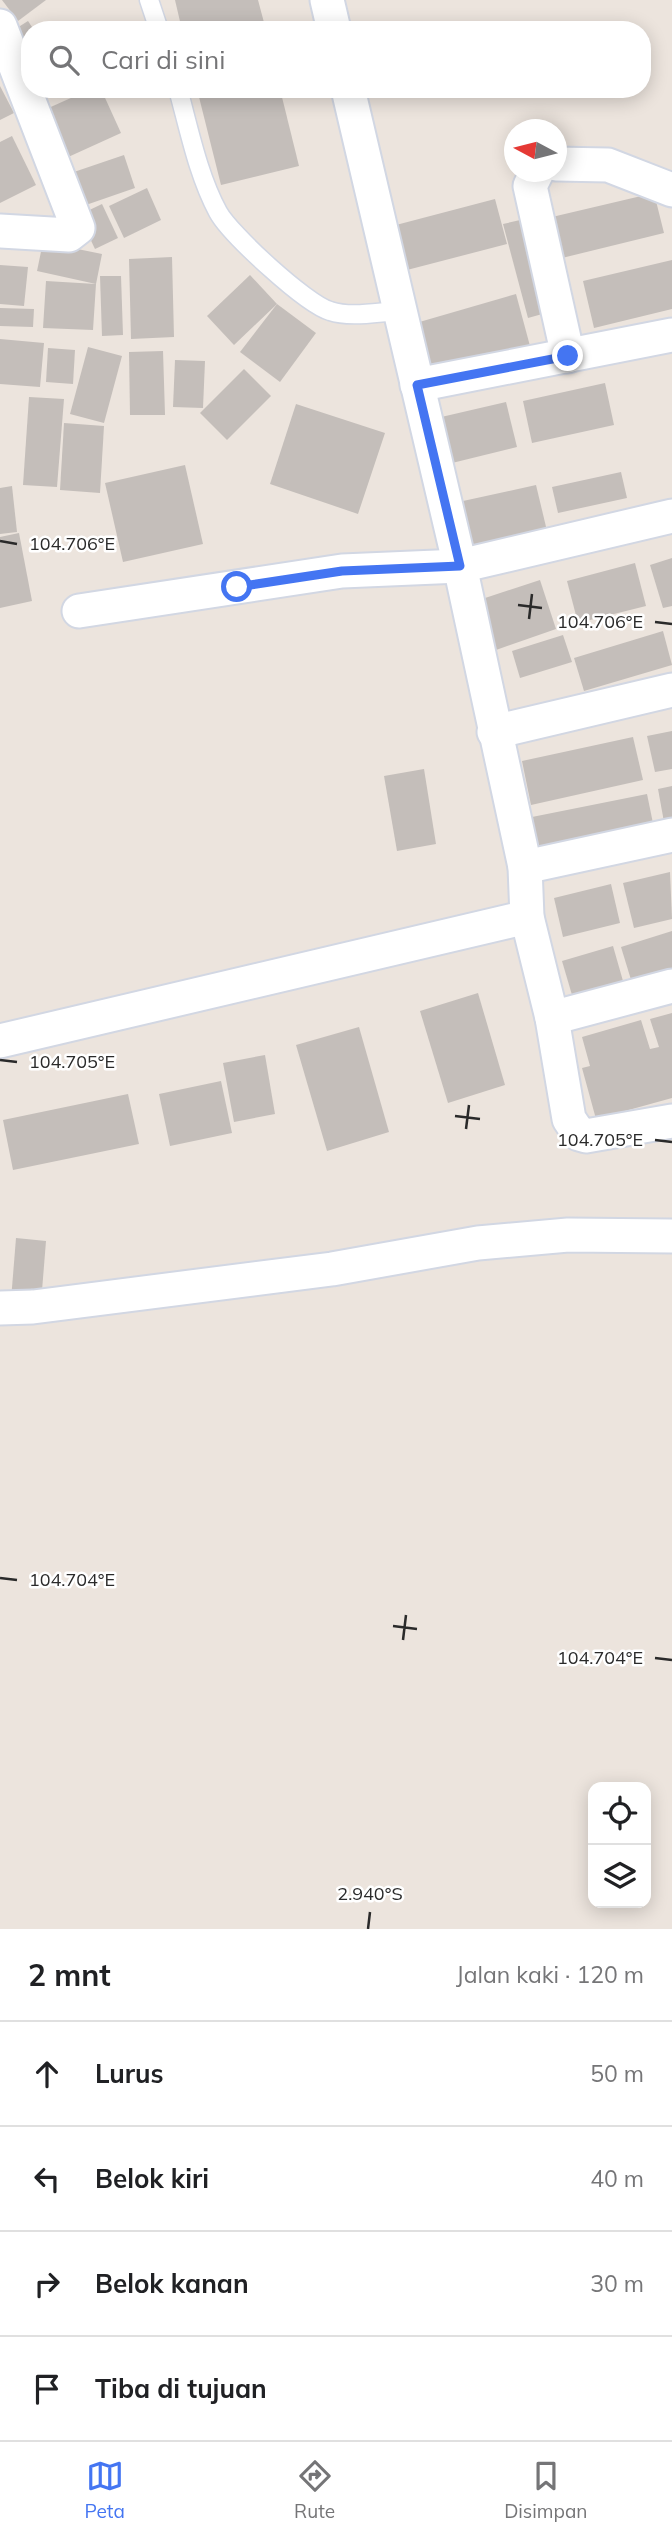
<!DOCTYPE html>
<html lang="id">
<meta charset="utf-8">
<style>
:root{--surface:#fff;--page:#f2f2f2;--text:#202124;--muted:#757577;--line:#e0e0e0;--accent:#4475f2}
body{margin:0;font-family:Mulish,sans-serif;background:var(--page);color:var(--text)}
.controls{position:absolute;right:21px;bottom:21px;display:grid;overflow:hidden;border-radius:14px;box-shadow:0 4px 18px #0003}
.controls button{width:63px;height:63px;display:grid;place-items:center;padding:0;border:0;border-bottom:2px solid var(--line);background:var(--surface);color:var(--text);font:35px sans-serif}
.compass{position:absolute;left:504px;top:119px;width:63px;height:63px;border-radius:50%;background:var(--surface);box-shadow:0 4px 18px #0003;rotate:277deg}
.stop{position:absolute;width:21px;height:21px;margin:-16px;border:5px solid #4475f2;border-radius:50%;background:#fff}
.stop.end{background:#4475f2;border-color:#fff;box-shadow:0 2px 7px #0008}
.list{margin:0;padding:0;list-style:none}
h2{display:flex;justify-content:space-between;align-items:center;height:91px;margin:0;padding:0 28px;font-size:30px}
h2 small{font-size:23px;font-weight:400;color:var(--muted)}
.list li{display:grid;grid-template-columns:46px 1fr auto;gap:21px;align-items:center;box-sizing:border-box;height:105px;padding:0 28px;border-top:2px solid var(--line)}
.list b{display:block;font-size:26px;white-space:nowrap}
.list em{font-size:23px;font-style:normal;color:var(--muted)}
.icon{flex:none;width:38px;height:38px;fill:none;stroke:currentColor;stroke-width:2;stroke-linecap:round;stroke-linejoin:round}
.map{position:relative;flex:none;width:672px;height:1929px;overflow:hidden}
.search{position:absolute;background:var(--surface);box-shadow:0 4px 18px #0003;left:21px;right:21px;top:21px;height:77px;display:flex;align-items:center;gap:18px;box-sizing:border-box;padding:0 24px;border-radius:28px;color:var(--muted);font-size:26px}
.sheet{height:511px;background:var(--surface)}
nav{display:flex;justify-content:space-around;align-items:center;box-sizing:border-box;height:98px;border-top:2px solid var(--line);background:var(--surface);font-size:19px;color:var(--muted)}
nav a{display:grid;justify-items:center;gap:4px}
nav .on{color:var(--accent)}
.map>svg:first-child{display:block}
.building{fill:#c4beba}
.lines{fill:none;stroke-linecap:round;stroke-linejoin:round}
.lane-casing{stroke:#d2d7e3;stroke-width:21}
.street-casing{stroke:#d2d7e3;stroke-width:37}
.lane{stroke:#fff;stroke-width:18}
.street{stroke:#fff;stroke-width:33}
.route{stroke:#4475f2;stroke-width:9}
.ticks{fill:none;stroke:#2a2a2a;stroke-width:2.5}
.ticks-label{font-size:18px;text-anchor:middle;fill:#2a2a2a;stroke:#fff;stroke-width:5;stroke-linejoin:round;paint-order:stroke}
</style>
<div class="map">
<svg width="672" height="1929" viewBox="0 0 672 1929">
<rect width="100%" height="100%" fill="#ece4dd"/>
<!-- building -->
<g class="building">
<path d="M2 0H46L18 21Z"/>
<path d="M175 0H258L266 30H182Z"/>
<path d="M28 21 34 30H30V49L22 54 9 33Z"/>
<path d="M0 86 14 113 0 120Z"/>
<path d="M39 89H63L45 99Z"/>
<path d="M91 89H101L121 133 66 158 44 110Z"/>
<path d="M197 89H280L299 166 221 185Z"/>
<path d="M12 136 36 185 0 203V142Z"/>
<path d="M124 155 135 188 83 206 71 173Z"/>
<path d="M147 188 161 220 124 238 109 206Z"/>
<path d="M654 193 664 233 562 258 552 217Z"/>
<path d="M495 199 507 244 407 270 396 225Z"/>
<path d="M102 204 118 238 95 249 79 215Z"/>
<path d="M529 218 553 311 528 318 503 224Z"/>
<path d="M43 242 102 254 96 284 93 330 43 328 46 281 96 284 37 271Z"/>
<path d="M172 257 174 337 131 339 129 259Z"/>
<path d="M672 260V309L594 328 583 281Z"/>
<path d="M0 265 28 267 24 306 0 304Z"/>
<path d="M250 275 277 304 234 345 207 316Z"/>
<path d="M100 276H121L123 335 102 336Z"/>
<path d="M516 294 530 346 430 375 416 323Z"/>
<path d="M277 304 316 333 280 382 240 352Z"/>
<path d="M0 308 34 309 33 327 0 326Z"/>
<path d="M0 339 44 343 40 387 0 384Z"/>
<path d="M88 347 122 356 104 423 70 414Z"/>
<path d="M48 348 75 350 73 384 46 382Z"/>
<path d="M163 351 165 415H130L129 352Z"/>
<path d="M175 360 205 361 203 408 173 407Z"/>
<path d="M244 369 271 396 227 440 200 413Z"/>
<path d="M605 383 614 425 532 443 523 401Z"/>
<path d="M29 397 64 399 57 487 23 485Z"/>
<path d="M506 402 517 447 448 464 437 418Z"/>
<path d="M296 404 385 433 358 514 270 484Z"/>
<path d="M64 423 104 426 100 493 60 490Z"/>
<path d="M185 465 203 544 123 562 105 483Z"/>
<path d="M621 472 627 498 558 513 552 487Z"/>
<path d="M536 485 548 535 474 552 463 501Z"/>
<path d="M12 486 17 532 0 534V488Z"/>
<path d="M19 533 32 601 0 608V537Z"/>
<path d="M672 558V606L663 608 650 565Z"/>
<path d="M635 563 646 606 578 623 567 581Z"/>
<path d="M540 580 556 629 496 650 479 600Z"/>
<path d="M663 631 672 665 584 691 574 658Z"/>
<path d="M563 635 572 662 520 678 512 651Z"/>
<path d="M672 731V769L655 772 647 736Z"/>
<path d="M633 737 643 780 531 805 522 761Z"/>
<path d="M424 769 436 844 397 851 384 776Z"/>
<path d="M672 786V820L664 822 658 789Z"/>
<path d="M647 794 655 833 540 855 532 817Z"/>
<path d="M670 872 672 919 634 928 623 883Z"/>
<path d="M611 884 620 923 563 937 554 898Z"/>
<path d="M672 931V970L632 983 621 947Z"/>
<path d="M613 946 623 981 572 995 562 961Z"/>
<path d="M478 993 505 1085 448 1103 420 1011Z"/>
<path d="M672 1013V1098L596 1119 582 1068 590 1066 582 1037 641 1020 650 1049 659 1047 650 1019Z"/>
<path d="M359 1027 389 1132 327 1151 296 1045Z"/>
<path d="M265 1055 275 1114 234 1122 223 1063Z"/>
<path d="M221 1081 232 1133 170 1146 159 1094Z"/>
<path d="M128 1094 139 1144 13 1170 3 1120Z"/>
<path d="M16 1238 46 1241 41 1303 11 1300Z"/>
</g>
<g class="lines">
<!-- lane casing -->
<g class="lane-casing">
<g id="lane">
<path d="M149 0 159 30"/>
<path d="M178 89C189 129 198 175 218 212 230 234 306 304 330 311 351 318 378 312 400 311"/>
</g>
</g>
<!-- street casing -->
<g class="street-casing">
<g id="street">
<path d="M327 0 334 30"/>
<path d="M0 26 78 228 69 235 0 231"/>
<path d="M348 89 460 566 525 867 527 917 552 1018 569 1119 579 1134 586 1136 672 1121"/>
<path d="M556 164 608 165 672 190"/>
<path d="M537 172 530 186 568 356"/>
<path d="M417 385 672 335"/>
<path d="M79 611 342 571 460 566 672 516"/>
<path d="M494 732 672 690"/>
<path d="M525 867 672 835"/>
<path d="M552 1018 672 986"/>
<path d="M0 1041 527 917"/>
<path d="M0 1308 33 1307 332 1269 478 1243 568 1235 672 1236"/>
</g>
</g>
<!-- lane -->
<use href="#lane" class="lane"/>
<!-- street -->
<use href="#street" class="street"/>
</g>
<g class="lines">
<!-- route -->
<path class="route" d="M237 587 342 571 460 566 417 385 568 356"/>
</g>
<!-- ticks -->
<path class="ticks" d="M0 541 17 544M518 605 542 608M529 619 532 594M655 622 672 624M0 1060 17 1062M455 1116 480 1119M466 1129 469 1105M655 1140 672 1142M0 1578 17 1580M393 1626 417 1629M403 1640 406 1615M655 1658 672 1660M368 1929 370 1912"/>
<g class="ticks-label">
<text x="72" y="550">104.706°E</text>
<text x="600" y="628">104.706°E</text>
<text x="72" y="1068">104.705°E</text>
<text x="600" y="1146">104.705°E</text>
<text x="72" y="1586">104.704°E</text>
<text x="600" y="1664">104.704°E</text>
<text x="370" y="1900">2.940°S</text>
</g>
</svg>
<div class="controls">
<button><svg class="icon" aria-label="locate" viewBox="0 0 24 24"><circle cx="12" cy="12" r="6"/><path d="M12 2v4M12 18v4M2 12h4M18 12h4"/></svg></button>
<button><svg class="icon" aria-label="layers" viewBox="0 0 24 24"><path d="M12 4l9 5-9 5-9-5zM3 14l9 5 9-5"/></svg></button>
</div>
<svg class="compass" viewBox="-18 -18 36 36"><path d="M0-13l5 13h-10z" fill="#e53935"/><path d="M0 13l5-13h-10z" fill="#757577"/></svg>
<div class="stop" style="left:237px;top:587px"></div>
<div class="stop end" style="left:568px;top:356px"></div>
<div class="search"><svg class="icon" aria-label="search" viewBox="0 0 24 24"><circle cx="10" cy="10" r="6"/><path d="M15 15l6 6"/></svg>Cari di sini</div>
</div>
<section class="sheet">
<h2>2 mnt<small>Jalan kaki · 120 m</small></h2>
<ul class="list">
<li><svg class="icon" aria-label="ahead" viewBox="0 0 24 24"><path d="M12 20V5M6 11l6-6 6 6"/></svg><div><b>Lurus</b></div><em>50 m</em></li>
<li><svg class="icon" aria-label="left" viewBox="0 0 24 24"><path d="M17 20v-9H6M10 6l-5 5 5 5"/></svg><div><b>Belok kiri</b></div><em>40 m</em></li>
<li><svg class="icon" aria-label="right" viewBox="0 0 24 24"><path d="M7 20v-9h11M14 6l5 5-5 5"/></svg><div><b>Belok kanan</b></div><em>30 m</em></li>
<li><svg class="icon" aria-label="arrive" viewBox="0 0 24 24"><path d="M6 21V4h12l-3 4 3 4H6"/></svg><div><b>Tiba di tujuan</b></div></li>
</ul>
</section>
<nav>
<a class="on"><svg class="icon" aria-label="map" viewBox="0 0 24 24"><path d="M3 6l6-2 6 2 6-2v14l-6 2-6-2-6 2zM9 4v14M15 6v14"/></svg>Peta</a>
<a><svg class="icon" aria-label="directions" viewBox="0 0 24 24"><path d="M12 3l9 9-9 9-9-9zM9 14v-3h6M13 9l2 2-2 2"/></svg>Rute</a>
<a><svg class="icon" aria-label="saved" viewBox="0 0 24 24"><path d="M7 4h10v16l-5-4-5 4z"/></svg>Disimpan</a>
</nav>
